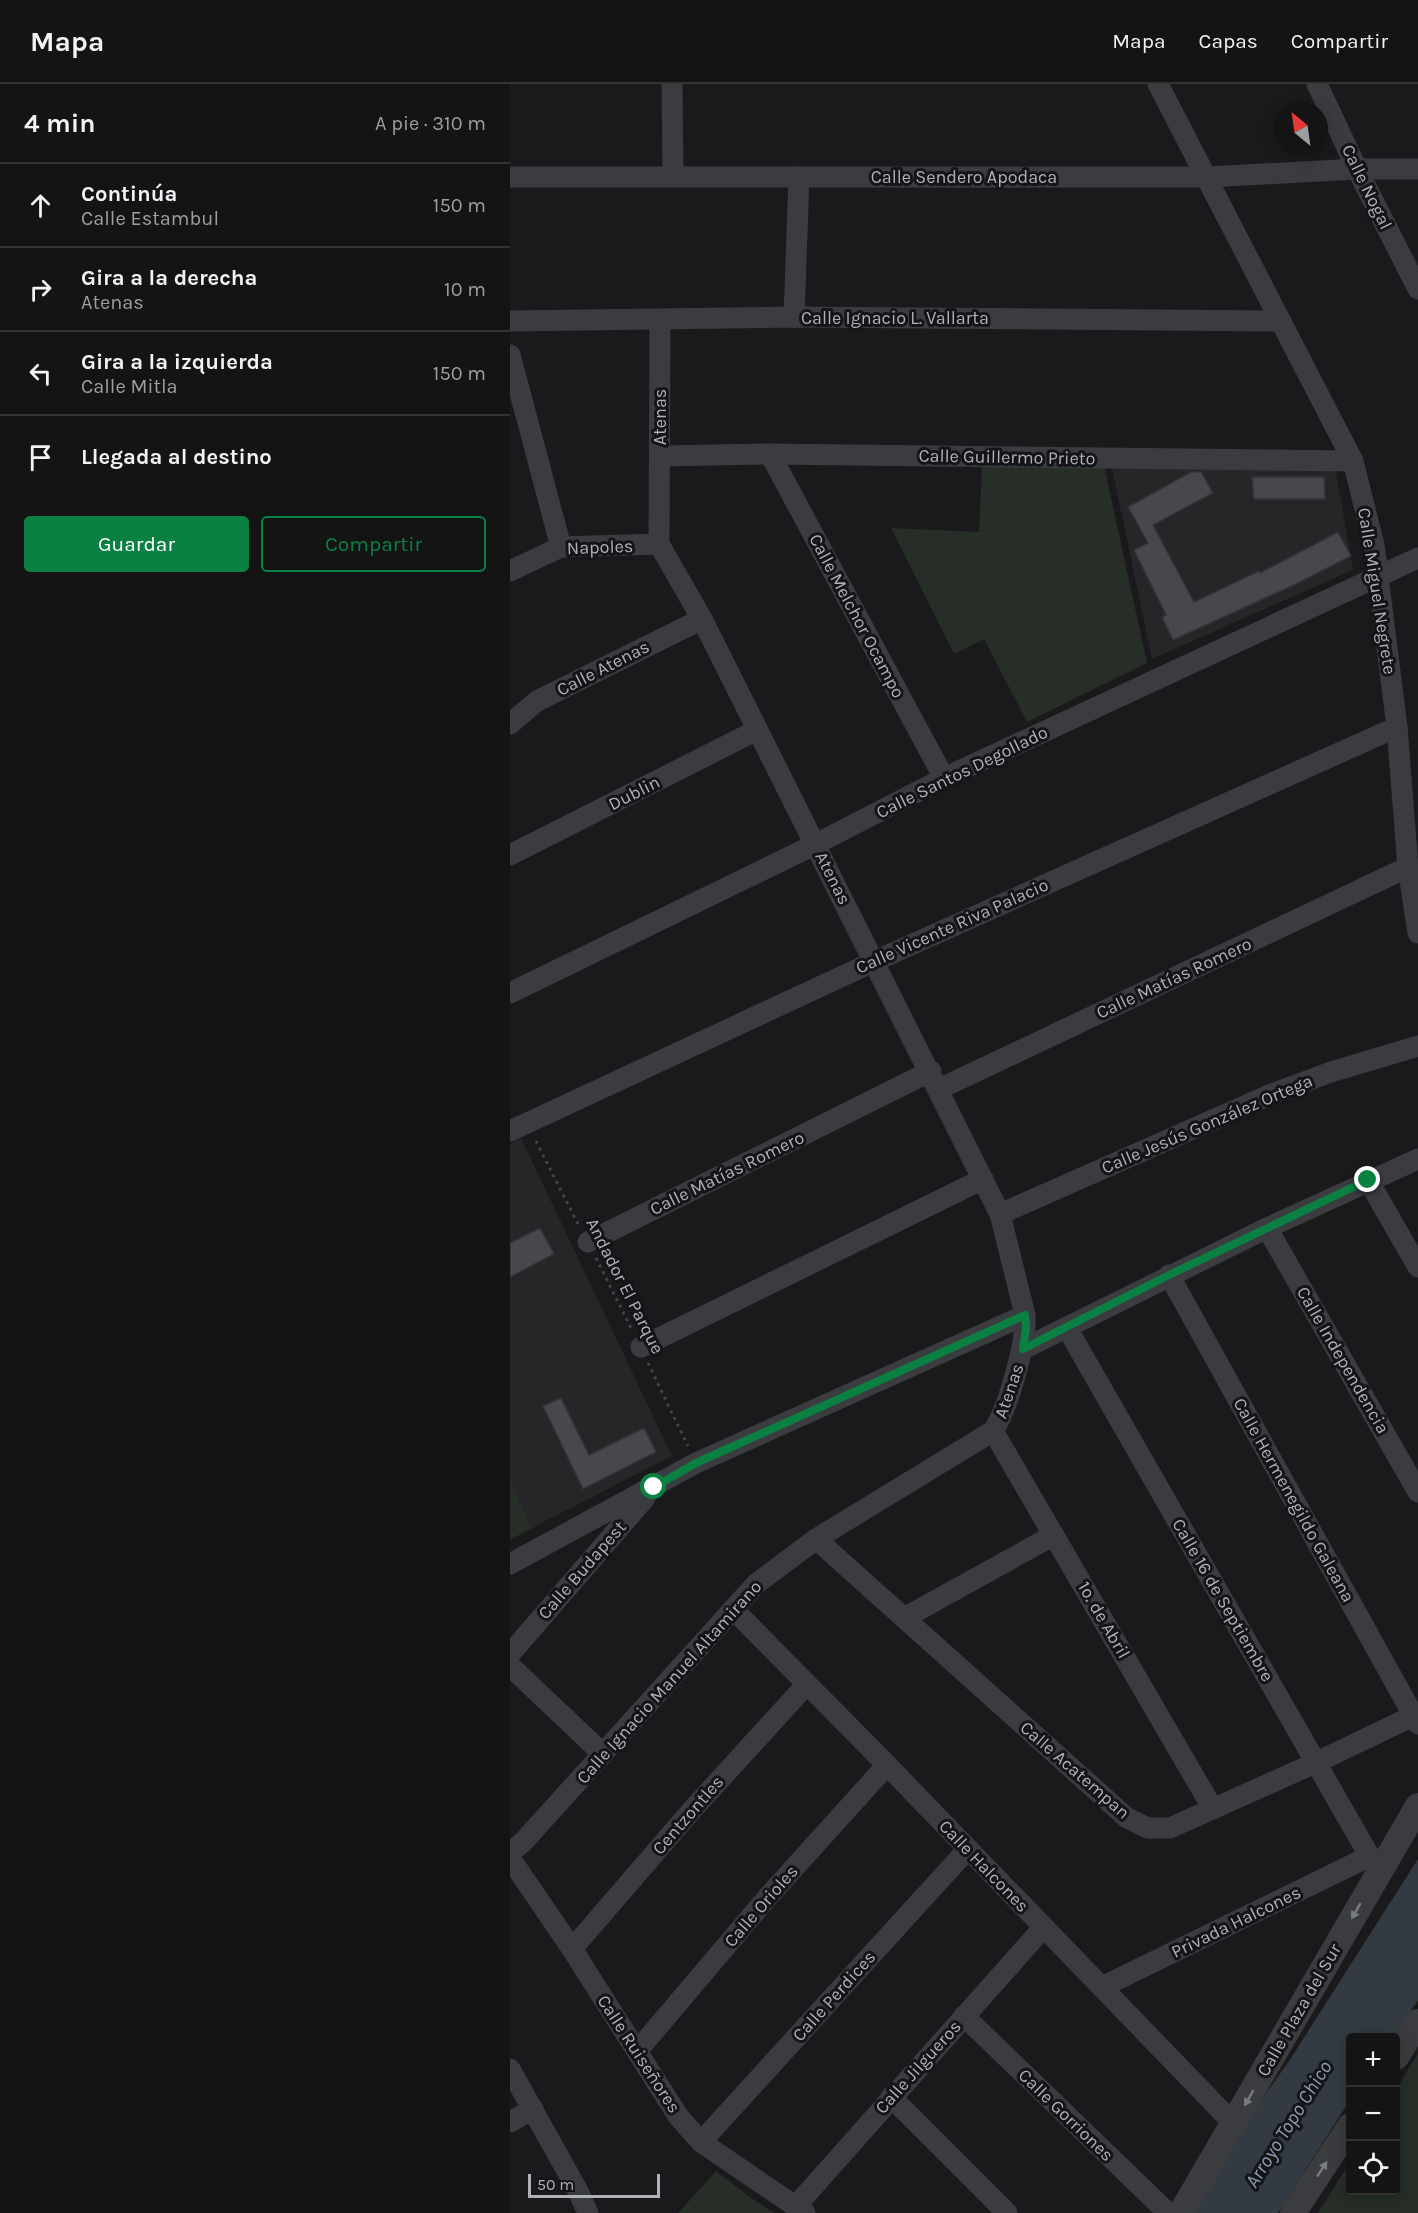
<!DOCTYPE html>
<html lang="es">
<meta charset="utf-8">
<style>
:root{--surface:#141415;--page:#1d1d1e;--text:#f1f3f6;--muted:#9d9ea0;--line:#333334;--accent:#0b8043}
body{margin:0;font-family:Karla,sans-serif;background:var(--page);color:var(--text)}
.controls{position:absolute;right:18px;bottom:18px;display:grid;overflow:hidden;border-radius:6px;box-shadow:0 3px 15px #0003}
.controls button{width:54px;height:54px;display:grid;place-items:center;padding:0;border:0;border-bottom:2px solid var(--line);background:var(--surface);color:var(--text);font:30px sans-serif}
.compass{position:absolute;left:764px;top:18px;width:54px;height:54px;border-radius:50%;background:var(--surface);box-shadow:0 3px 15px #0003;rotate:331deg}
.scale{position:absolute;left:18px;bottom:15px;width:132px;box-sizing:border-box;padding-left:6px;border:3px solid #aeb1ba;border-top:0;font-size:16px;line-height:21px;white-space:nowrap;color:#aeb1ba;-webkit-text-stroke:4px #151517;paint-order:stroke}
.stop{position:absolute;width:18px;height:18px;margin:-14px;border:4px solid #0b8043;border-radius:50%;background:#fff}
.stop.end{background:#0b8043;border-color:#fff;box-shadow:0 2px 6px #0008}
.list{margin:0;padding:0;list-style:none}
h2{display:flex;justify-content:space-between;align-items:center;height:78px;margin:0;padding:0 24px;font-size:26px}
h2 small{font-size:20px;font-weight:400;color:var(--muted)}
.list li{display:grid;grid-template-columns:39px 1fr auto;gap:18px;align-items:center;box-sizing:border-box;height:84px;padding:0 24px;border-top:2px solid var(--line)}
.list b{display:block;font-size:22px;white-space:nowrap}
.list p{margin:0;font-size:20px;white-space:nowrap;color:var(--muted)}
.list em{font-size:20px;font-style:normal;color:var(--muted)}
.actions{display:flex;gap:12px;padding:18px 24px}
.actions a{flex:1;padding:14px 0;border:2px solid var(--accent);border-radius:6px;text-align:center;font-size:21px;color:var(--accent)}
.actions .main{background:var(--accent);color:#fff}
.icon{flex:none;width:33px;height:33px;fill:none;stroke:currentColor;stroke-width:2;stroke-linecap:round;stroke-linejoin:round}
.map{position:relative;flex:none;width:908px;height:2129px;overflow:hidden}
header{display:flex;align-items:center;gap:36px;box-sizing:border-box;height:84px;padding:0 30px;background:var(--surface);border-bottom:2px solid var(--line)}
header strong{font-size:28px}
nav{display:flex;gap:33px;margin-inline-start:auto;font-size:21px}
main{display:flex}
aside{flex:1;background:var(--surface)}
.map>svg:first-child{display:block}
.built{fill:#262629}
.green{fill:#262e27}
.water{fill:#333a41}
.building{fill:#47474c;stroke:#343438;stroke-width:1.5}
.lines{fill:none;stroke-linecap:round;stroke-linejoin:round}
.path{stroke:#414347;stroke-width:3;stroke-dasharray:3 4.5;stroke-linecap:butt}
.minor{stroke:#3b3c40;stroke-width:21}
.tertiary{stroke:#3b3c40;stroke-width:26}
.oneway{fill:#7a7c83}
.route{stroke:#0b8043;stroke-width:8}
.labels{text-anchor:middle;stroke-width:6;stroke-linejoin:round;paint-order:stroke}
.street-label{font-size:18px;fill:#aeb1ba;stroke:#151517}
.water-label{font-size:20px;font-style:italic;fill:#899db1;stroke:#151517}
</style>
<header>
<strong>Mapa</strong>
<nav><a>Mapa</a><a>Capas</a><a>Compartir</a></nav>
</header>
<main>
<aside>
<h2>4 min<small>A pie · 310 m</small></h2>
<ul class="list">
<li><svg class="icon" aria-label="ahead" viewBox="0 0 24 24"><path d="M12 20V5M6 11l6-6 6 6"/></svg><div><b>Continúa</b><p>Calle Estambul</p></div><em>150 m</em></li>
<li><svg class="icon" aria-label="right" viewBox="0 0 24 24"><path d="M7 20v-9h11M14 6l5 5-5 5"/></svg><div><b>Gira a la derecha</b><p>Atenas</p></div><em>10 m</em></li>
<li><svg class="icon" aria-label="left" viewBox="0 0 24 24"><path d="M17 20v-9H6M10 6l-5 5 5 5"/></svg><div><b>Gira a la izquierda</b><p>Calle Mitla</p></div><em>150 m</em></li>
<li><svg class="icon" aria-label="arrive" viewBox="0 0 24 24"><path d="M6 21V4h12l-3 4 3 4H6"/></svg><div><b>Llegada al destino</b></div></li>
</ul>
<div class="actions"><a class="main">Guardar</a><a>Compartir</a></div>
</aside>
<div class="map">
<svg width="908" height="2129" viewBox="0 0 908 2129">
<rect width="100%" height="100%" fill="#1a1a1c"/>
<!-- built -->
<g class="built">
<path d="M825 383 843 486 642 575 602 384Z"/>
<path d="M11 1054 162 1372 22 1444 0 1395V1060Z"/>
</g>
<!-- green -->
<g class="green">
<path d="M594 381 637 579 517 638 474 555 444 570 381 444 469 448 472 382Z"/>
<path d="M0 1395 22 1444 0 1456Z"/>
<path d="M908 1969V2129H808L840 2078V2106H886V2006Z"/>
<path d="M206 2087 241 2114 265 2129H168Z"/>
</g>
<!-- water -->
<path class="water" d="M908 1775V1916L883 1953 840 1954V2016L768 2129H671L779 1977Z"/>
<!-- building -->
<g class="building">
<path d="M681 388H691L703 409 643 441 684 518 749 487 750 489 828 448 841 472 786 500 663 556 652 533 656 531 624 466 638 459 618 423Z"/>
<path d="M742 393H814L815 415H744Z"/>
<path d="M30 1144 44 1170 0 1193V1159Z"/>
<path d="M51 1314 79 1371 134 1344 146 1368 73 1405 33 1322Z"/>
</g>
<g class="lines">
<!-- path -->
<g class="path">
<path d="M26 1057 69 1142"/>
<path d="M86 1174 122 1246"/>
<path d="M138 1279 178 1362"/>
</g>
<!-- minor -->
<g class="minor">
<path d="M162 0 163 92"/>
<path d="M648 0 843 377 864 461 887 643 898 783 908 849"/>
<path d="M807 0 847 85 908 205"/>
<path d="M0 93H697L847 85H908"/>
<path d="M284 233 289 93"/>
<path d="M0 237 284 233 771 237"/>
<path d="M0 271 51 463"/>
<path d="M260 370 434 694"/>
<path d="M150 372 260 370 843 377"/>
<path d="M0 487 51 463 149 460"/>
<path d="M0 640 27 617 192 535"/>
<path d="M0 771 247 646"/>
<path d="M0 909 306 760 434 694 908 474"/>
<path d="M429 1005 898 783"/>
<path d="M0 1047 365 877 887 643"/>
<path d="M858 1096 908 1183"/>
<path d="M490 1130 759 1011 821 988 908 962"/>
<path d="M757 1144 908 1408"/>
<path d="M78 1158 421 987"/>
<path d="M659 1191 908 1640"/>
<path d="M557 1244 868 1787"/>
<path d="M131 1263 473 1095"/>
<path d="M513 1265 757 1144 908 1075"/>
<path d="M483 1347 703 1725"/>
<path d="M306 1455 617 1734 638 1744H660L805 1679 903 1632"/>
<path d="M0 1480 186 1379 515 1231"/>
<path d="M223 1525 377 1681 724 2040"/>
<path d="M394 1534 544 1451"/>
<path d="M0 1570 135 1414"/>
<path d="M0 1582 93 1670"/>
<path d="M0 1769 14 1757 246 1500 306 1455 483 1347C498 1325 517 1257 515 1231L490 1130 192 535 149 460 150 236"/>
<path d="M0 1774 62 1865 168 2032 191 2058 295 2129"/>
<path d="M62 1865 182 1726 297 1600"/>
<path d="M592 1903 860 1772"/>
<path d="M454 1932 658 2129"/>
<path d="M128 1966 256 1815 377 1681"/>
<path d="M0 1985 68 2107 78 2129"/>
<path d="M381 2013 497 2129"/>
<path d="M0 2038 23 2025"/>
<path d="M191 2058 457 1766"/>
<path d="M285 2123 533 1844"/>
</g>
<!-- tertiary -->
<g class="tertiary">
<path d="M886 1973 908 1938"/>
<path d="M671 2129 908 1722"/>
<path d="M783 2129 840 2042"/>
</g>
</g>
<!-- one-way arrows -->
<defs><path id="oneway-solid" d="M-6-.8H1V-3.2L6.5 0L1 3.2V.8H-6Z" transform="scale(1.5)"/></defs>
<g class="oneway">
<use href="#oneway-solid" transform="translate(846 1827) rotate(120)"/>
<use href="#oneway-solid" transform="translate(739 2014) rotate(120)"/>
<use href="#oneway-solid" transform="translate(812 2085) rotate(-57)"/>
</g>
<g class="lines">
<!-- route -->
<path class="route" d="M144 1403 186 1379 515 1231 516 1244 513 1265 659 1191 858 1096"/>
</g>
<g class="labels">
<!-- street labels -->
<g class="street-label">
<text x="454" y="99">Calle Sendero Apodaca</text>
<text transform="translate(857 103) rotate(64)" y="6">Calle Nogal</text>
<text x="385" y="240">Calle Ignacio L. Vallarta</text>
<text transform="translate(150 333) rotate(-90)" y="6">Atenas</text>
<text transform="translate(497 373) rotate(1)" y="6">Calle Guillermo Prieto</text>
<text transform="translate(90 463) rotate(-2)" y="6">Napoles</text>
<text transform="translate(867 507) rotate(81)" y="6">Calle Miguel Negrete</text>
<text transform="translate(347 532) rotate(62)" y="6">Calle Melchor Ocampo</text>
<text transform="translate(93 584) rotate(-27)" y="6">Calle Atenas</text>
<text transform="translate(452 688) rotate(-26)" y="6">Calle Santos Degollado</text>
<text transform="translate(124 709) rotate(-27)" y="6">Dublin</text>
<text transform="translate(323 794) rotate(63)" y="6">Atenas</text>
<text transform="translate(442 842) rotate(-24)" y="6">Calle Vicente Riva Palacio</text>
<text transform="translate(664 894) rotate(-25)" y="6">Calle Matías Romero</text>
<text transform="translate(697 1040) rotate(-23)" y="6">Calle Jesús González Ortega</text>
<text transform="translate(217 1089) rotate(-26)" y="6">Calle Matías Romero</text>
<text transform="translate(115 1202) rotate(63)" y="6">Andador El Parque</text>
<text transform="translate(833 1276) rotate(60)" y="6">Calle Independencia</text>
<text transform="translate(499 1307) rotate(-71)" y="6">Atenas</text>
<text transform="translate(784 1416) rotate(61)" y="6">Calle Hermenegildo Galeana</text>
<text transform="translate(72 1486) rotate(-49)" y="6">Calle Budapest</text>
<text transform="translate(713 1516) rotate(60)" y="6">Calle 16 de Septiembre</text>
<text transform="translate(594 1536) rotate(60)" y="6">1o. de Abril</text>
<text transform="translate(159 1598) rotate(-48)" y="6">Calle Ignacio Manuel Altamirano</text>
<text transform="translate(565 1686) rotate(41)" y="6">Calle Acatempan</text>
<text transform="translate(178 1731) rotate(-49)" y="6">Centzontles</text>
<text transform="translate(474 1782) rotate(46)" y="6">Calle Halcones</text>
<text transform="translate(251 1822) rotate(-49)" y="6">Calle Orioles</text>
<text transform="translate(726 1838) rotate(-26)" y="6">Privada Halcones</text>
<text transform="translate(324 1912) rotate(-48)" y="6">Calle Perdices</text>
<text transform="translate(789 1926) rotate(-60)" y="6">Calle Plaza del Sur</text>
<text transform="translate(129 1970) rotate(57)" y="6">Calle Ruiseñores</text>
<text transform="translate(408 1983) rotate(-48)" y="6">Calle Jilgueros</text>
<text transform="translate(556 2031) rotate(44)" y="6">Calle Gorriones</text>
</g>
<!-- water labels -->
<g class="water-label">
<text transform="translate(778 2040) rotate(-58)" y="7">Arroyo Topo Chico</text>
</g>
</g>
</svg>
<div class="controls">
<button>+</button>
<button>−</button>
<button><svg class="icon" aria-label="locate" viewBox="0 0 24 24"><circle cx="12" cy="12" r="6"/><path d="M12 2v4M12 18v4M2 12h4M18 12h4"/></svg></button>
</div>
<svg class="compass" viewBox="-18 -18 36 36"><path d="M0-13l5 13h-10z" fill="#e53935"/><path d="M0 13l5-13h-10z" fill="#9d9ea0"/></svg>
<div class="scale">50 m</div>
<div class="stop" style="left:144px;top:1403px"></div>
<div class="stop end" style="left:858px;top:1096px"></div>
</div>
</main>
